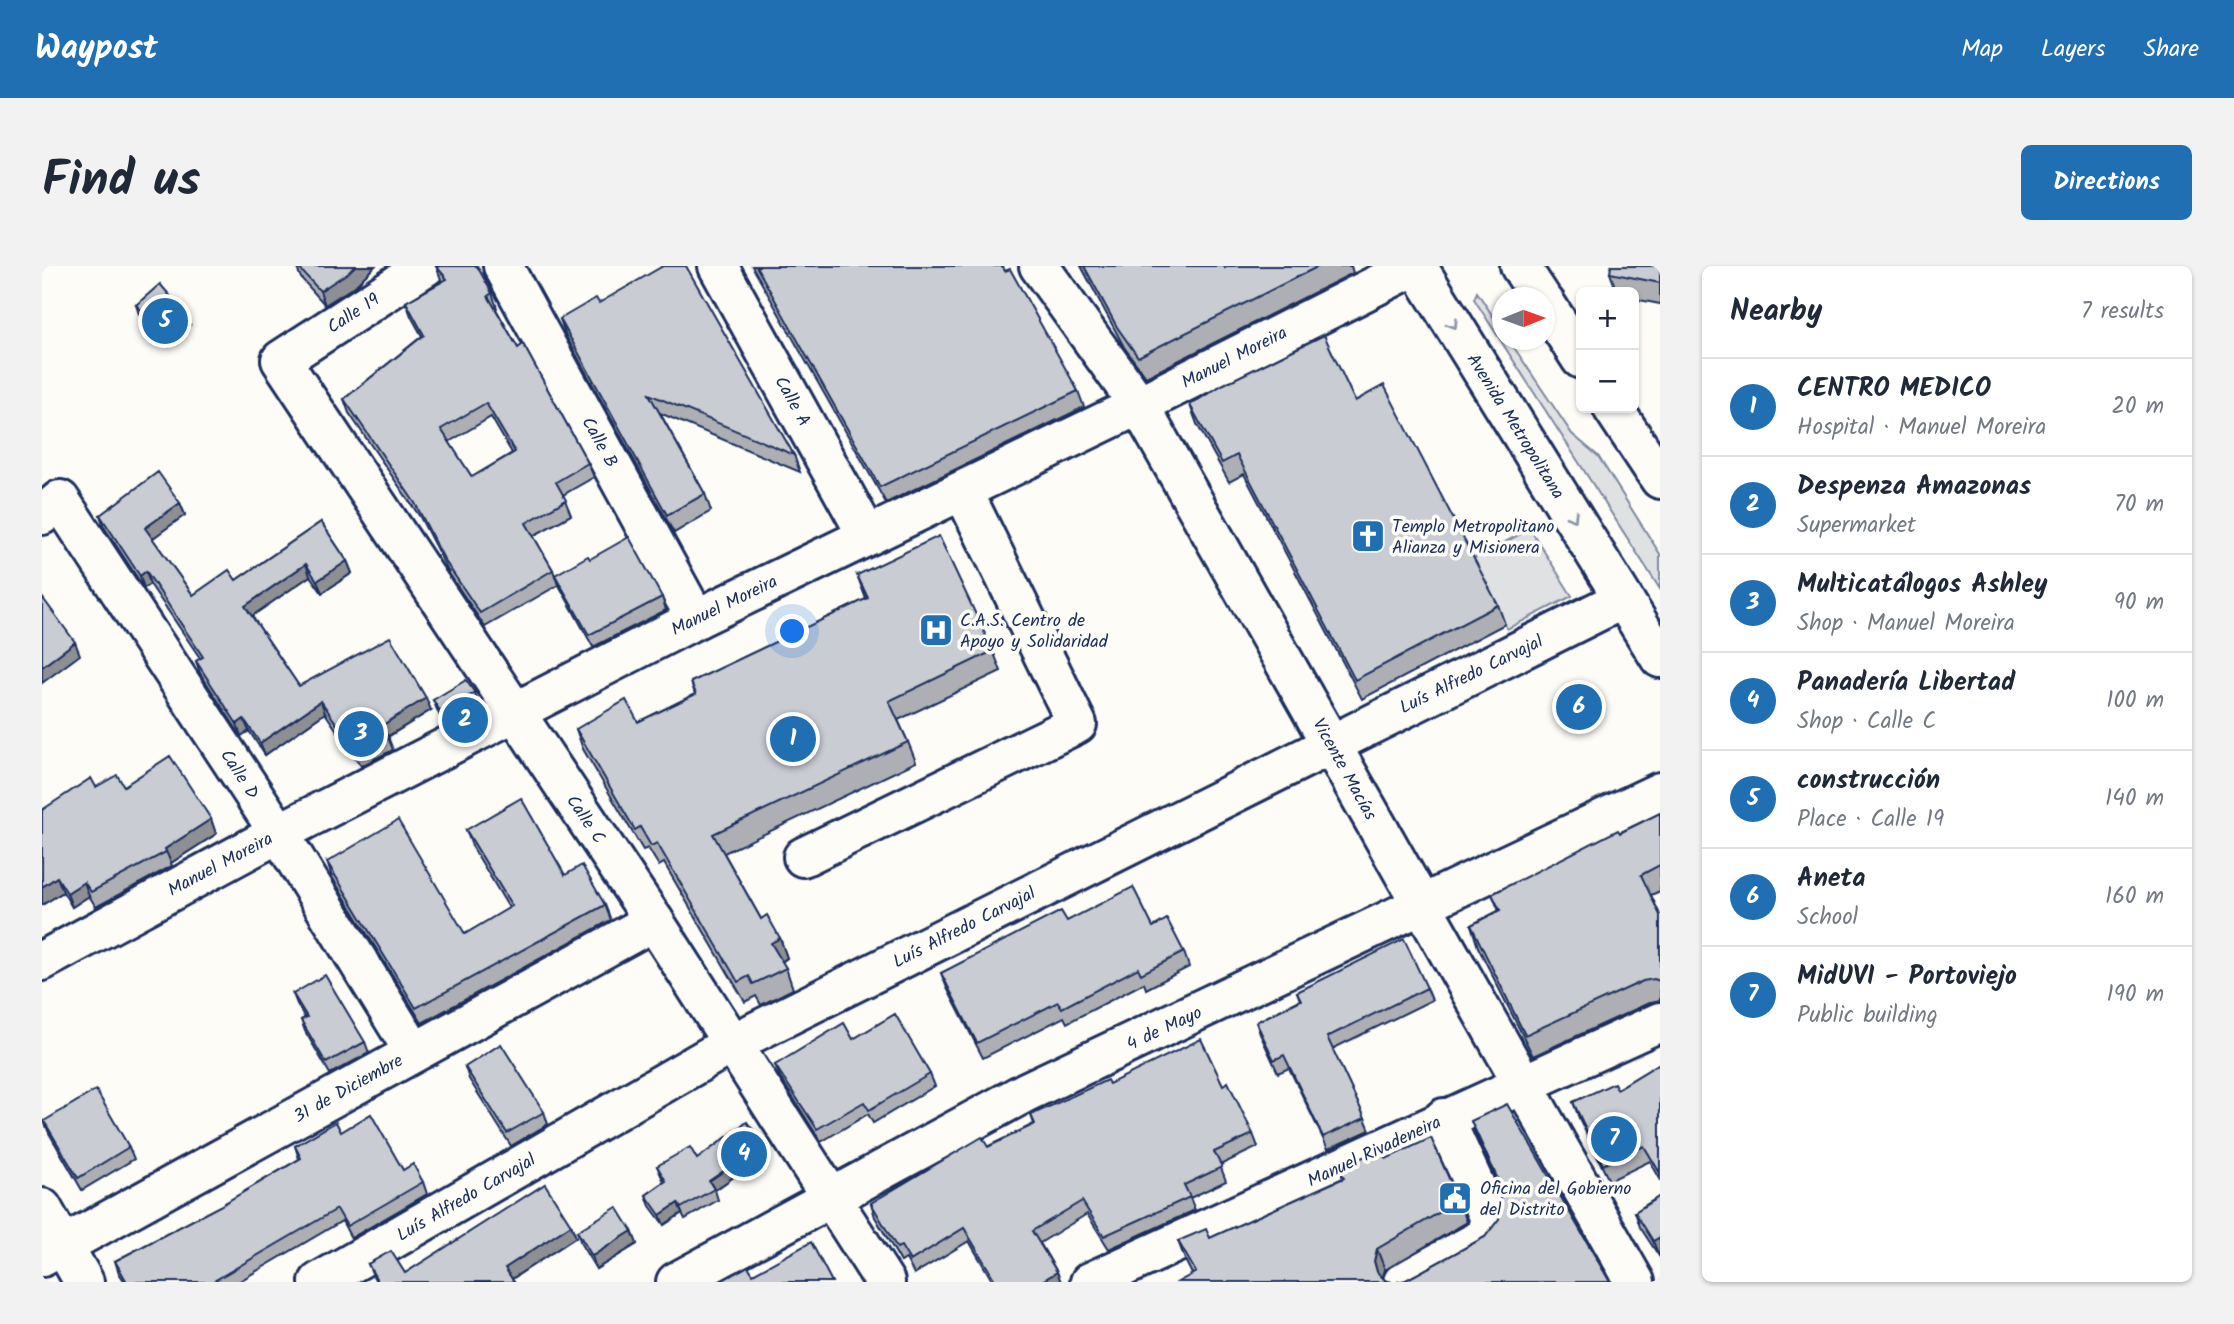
<!DOCTYPE html>
<meta charset="utf-8">
<style>
:root{--surface:#fff;--page:#f2f2f3;--text:#1f2937;--muted:#747a83;--line:#e0e1e3;--accent:#1f6fb2}
body{margin:0;font-family:Kalam,sans-serif;background:var(--page);color:var(--text)}
.controls{position:absolute;right:21px;top:21px;display:grid;overflow:hidden;border-radius:10px;box-shadow:0 2px 5px #0004}
.controls button{width:63px;height:63px;display:grid;place-items:center;padding:0;border:0;border-bottom:2px solid var(--line);background:var(--surface);color:var(--text);font:35px sans-serif}
.compass{position:absolute;left:1450px;top:21px;width:63px;height:63px;border-radius:50%;background:var(--surface);box-shadow:0 2px 5px #0004;rotate:89deg}
.you{position:absolute;left:751px;top:366px;width:24px;height:24px;margin:-18px;border:5px solid #fff;border-radius:50%;background:#1a73e8;box-shadow:0 0 0 10px #1a73e833}
.badge{display:grid;place-items:center;width:46px;height:46px;border-radius:50%;background:var(--accent);color:#fff;font-size:23px;font-weight:700}
.pin{position:absolute;translate:-50% -50%;border:4px solid #fff;box-shadow:0 2px 7px #0006}
.list{margin:0;padding:0;list-style:none}
h2{display:flex;justify-content:space-between;align-items:center;height:91px;margin:0;padding:0 28px;font-size:30px}
h2 small{font-size:23px;font-weight:400;color:var(--muted)}
.list li{display:grid;grid-template-columns:46px 1fr auto;gap:21px;align-items:center;box-sizing:border-box;height:98px;padding:0 28px;border-top:2px solid var(--line)}
.list b{display:block;font-size:26px;white-space:nowrap}
.list p{margin:0;font-size:23px;white-space:nowrap;color:var(--muted)}
.list em{font-size:23px;font-style:normal;color:var(--muted)}
.map{position:relative;flex:none;width:1618px;height:1016px;overflow:hidden;border-radius:10px}
header{display:flex;align-items:center;gap:42px;box-sizing:border-box;height:98px;padding:0 35px;background:var(--accent);color:#fff}
header strong{font-size:33px}
nav{display:flex;gap:38px;margin-inline-start:auto;font-size:24px}
.intro{display:flex;align-items:center;justify-content:space-between;box-sizing:border-box;height:168px;padding:0 42px}
h1{margin:0;font-size:49px}
.button{padding:18px 32px;border-radius:10px;background:var(--accent);color:#fff;font-size:24px;font-weight:700}
main{display:flex;gap:42px;padding:0 42px}
aside{flex:1;background:var(--surface);border-radius:10px;box-shadow:0 2px 5px #0004}
.map>svg:first-child{display:block}
.green{fill:#e0e1e3;stroke:#7e88a0;stroke-width:2}
.lines{fill:none;stroke-linecap:round;stroke-linejoin:round}
.minor-casing{stroke:#1b2f5e;stroke-width:44}
.highway-casing{stroke:#1b2f5e;stroke-width:44}
.minor{stroke:#fdfcf7;stroke-width:38}
.highway{stroke:#fdfcf7;stroke-width:38}
.wall{fill:#adafb5;stroke:#1b2f5e;stroke-width:2;fill-rule:evenodd}
.shaded-wall{fill:#8d8f94;stroke:#1b2f5e;stroke-width:2}
.building{fill:#c9ccd3;stroke:#1b2f5e;stroke-width:2;fill-rule:evenodd}
.oneway{stroke:#8c96aa}
.labels{text-anchor:middle;stroke-width:7;stroke-linejoin:round;paint-order:stroke}
.street-label{font-size:18px;fill:#1b2f5e;stroke:#fdfcf7}
.poi-label{font-size:18px;fill:#1b2f5e;stroke:#fdfcf7;text-anchor:start}
</style>
<header>
<strong>Waypost</strong>
<nav><a>Map</a><a>Layers</a><a>Share</a></nav>
</header>
<div class="intro"><h1>Find us</h1><a class="button">Directions</a></div>
<main>
<div class="map">
<svg width="1618" height="1016" viewBox="0 0 1618 1016">
<rect width="100%" height="100%" fill="#fdfcf7"/>
<filter id="ink" filterUnits="userSpaceOnUse"><feTurbulence type="fractalNoise" baseFrequency=".0143" numOctaves="2"/><feDisplacementMap in="SourceGraphic" scale="14" xChannelSelector="R" yChannelSelector="G"/><feConvolveMatrix kernelMatrix="1 2 1 2 8 2 1 2 1" color-interpolation-filters="sRGB"/></filter>
<g filter="url(#ink)">
<!-- green -->
<g class="green">
<path d="M1435 26 1460 64 1461 74H1467L1530 168 1556 190 1618 288V323L1432 33Z"/>
<path d="M1488 263 1530 330 1465 363 1430 293Z"/>
</g>
<g class="lines">
<!-- minor casing -->
<g class="minor-casing">
<g id="minor">
<path d="M384 0 239 94 612 655 843 1016"/>
<path d="M461 0 654 353"/>
<path d="M676 0 825 269"/>
<path d="M997 0 1097 139 1593 1016"/>
<path d="M0 249 18 234 237 567 372 786"/>
<path d="M761 591 1035 458 921 225"/>
<path d="M0 695 237 567 654 353 1097 139 1373 0"/>
<path d="M0 942 42 1016"/>
<path d="M0 991 612 655"/>
<path d="M277 1016 691 777 1581 333"/>
<path d="M634 1016 984 826 1618 526"/>
<path d="M1048 1016 1618 756"/>
<path d="M1361 1016 1440 973 1446 963 1447 950 1402 852"/>
</g>
</g>
<!-- highway casing -->
<g class="highway-casing">
<g id="highway">
<path d="M1375 0 1618 392"/>
<path d="M1478 0 1499 32"/>
<path d="M1503 37 1539 93"/>
<path d="M1571 142 1618 213"/>
</g>
</g>
<!-- minor -->
<use href="#minor" class="minor"/>
<!-- highway -->
<use href="#highway" class="highway"/>
</g>
<!-- wall -->
<g class="wall">
<path d="M254 0H333L313 20 283 39 259 12Z"/>
<path d="M394 0 450 27 455 42 454 43 476 82 546 197 552 211 521 229 529 249 491 270 511 304 516 319 443 361 408 309 378 251 307 147 302 133 380 70 369 50 364 36 400 16ZM449 151 470 187 430 211 407 176Z"/>
<path d="M710 0H960L1036 125 1042 141 844 237Z"/>
<path d="M1039 0H1182L1183 2 1186 0H1309L1311 7 1104 111 1082 81Z"/>
<path d="M1618 0V38L1592 33V26H1575L1568 7Z"/>
<path d="M557 37 752 189 758 206 618 147 663 228 669 245 632 267 524 70 518 53Z"/>
<path d="M94 39 148 59 127 80 98 51Z"/>
<path d="M1313 135 1456 339 1463 358 1320 433 1202 208 1187 216 1155 158 1148 139Z"/>
<path d="M138 237 143 249 110 272 151 329 194 314 279 256 305 295 310 307 280 327 268 310 210 350 257 420 389 444 346 471 351 484 319 500 283 447 223 489 207 465 199 470 158 407 154 395 158 392 108 318 102 322 62 261 58 249Z"/>
<path d="M548 293 620 331 624 344 551 381 518 321 513 309Z"/>
<path d="M815 309 951 385 959 405 856 454 866 476 874 496 682 587 719 653 738 672 745 692 740 696 744 702 751 723 719 739 714 730 703 736 622 597 617 600 606 582 601 584 541 483 534 463 596 456 653 428 649 416 824 333Z"/>
<path d="M433 427 437 440 402 458 396 446 391 434Z"/>
<path d="M82 520 169 553 174 568 129 597 130 600 54 641 47 630 30 641 21 626 0 639V544L54 521Z"/>
<path d="M1618 547V625L1609 629 1618 649V734L1609 736 1491 790 1436 681 1429 659 1457 645 1450 628Z"/>
<path d="M424 564 523 609 563 639 569 654 380 757 290 611 285 596 423 668 467 642 430 580Z"/>
<path d="M1025 655 1111 661 1142 686 1147 701 1104 723 1102 717 1025 757 1022 751 941 792 905 722 899 707Z"/>
<path d="M1385 722 1390 734 1290 783 1323 852 1328 864 1286 883 1247 802 1236 807 1218 768 1214 756 1258 734 1255 726Z"/>
<path d="M251 728 323 776 327 787 288 808 263 765 259 754 263 752 255 738Z"/>
<path d="M811 773 888 808 893 820 831 857 826 848 779 876 738 811 733 799Z"/>
<path d="M1618 797V913L1608 895 1567 915 1537 852 1531 836 1575 823Z"/>
<path d="M423 801 502 846 506 858 469 880 427 813Z"/>
<path d="M1067 818 1181 819 1211 868 1216 881 1178 899 1184 915 1148 932 1153 944 1067 983 1045 948 998 977 1015 1006 1019 1016H951L927 975 872 1008 864 993 859 996 833 951 829 937 992 858 989 849Z"/>
<path d="M2 855 87 881 92 893 40 924 7 867Z"/>
<path d="M1429 855 1568 1016 1364 1014 1443 971 1457 953 1459 924 1437 876Z"/>
<path d="M299 866 381 916 385 928 309 972 300 955 196 1016H83L77 1007 73 995 178 940 257 893 253 880Z"/>
<path d="M721 878 724 888 673 924 676 934 643 953 640 947 622 959 608 940 604 929 622 916 615 900 655 893Z"/>
<path d="M1344 893 1417 935 1425 956 1343 1004 1340 1012 1343 1014 1150 1008 1144 996 1136 975 1168 972 1301 912 1297 902Z"/>
<path d="M1618 930 1617 990 1598 961 1593 946Z"/>
<path d="M529 959 534 971 470 1013 472 1016H334L326 998 363 1007Z"/>
<path d="M535 965H590L595 978 554 1003 539 978Z"/>
</g>
<!-- shaded-wall -->
<g class="shaded-wall">
<path d="M313 0H333L313 20 283 39 278 25Z"/>
<path d="M143 47 148 59 127 80 123 68Z"/>
<path d="M138 237 143 249 107 275 103 262Z"/>
<path d="M305 295 310 307 280 327 275 315Z"/>
<path d="M264 298 268 310 207 352 203 340Z"/>
<path d="M104 305 108 318 102 322 98 310Z"/>
<path d="M33 376 38 389 0 417V401Z"/>
<path d="M384 432 389 444 343 472 339 460Z"/>
<path d="M279 435 283 447 223 489 218 477Z"/>
<path d="M202 453 207 465 199 470 195 458Z"/>
<path d="M169 553 174 568 129 597 123 583Z"/>
<path d="M15 611 21 626 0 639V621Z"/>
<path d="M42 616 47 630 30 641 25 627Z"/>
<path d="M738 672 745 692 737 697 729 677Z"/>
<path d="M721 878 724 888 673 924 667 915Z"/>
<path d="M636 937 640 947 622 959 618 949Z"/>
<path d="M529 959 534 971 468 1014 463 1002Z"/>
<path d="M590 965 595 978 554 1003 550 990Z"/>
<path d="M1618 971V990H1617L1611 975Z"/>
<path d="M1335 983 1343 1004 1339 1016 1335 1006 1332 995Z"/>
<path d="M1015 1006 1019 1016H998Z"/>
</g>
<!-- building -->
<g class="building">
<path d="M255 0H313L307 6 278 25Z"/>
<path d="M394 0H435L450 27 446 30 476 82 481 78 546 197 514 216 524 234 484 257 511 304 438 347 403 295 373 237 302 133 382 69 364 36 405 13ZM444 137 473 186 430 211 399 163Z"/>
<path d="M621 0H644L752 189 607 128 663 228 625 249 518 53 554 32 557 37Z"/>
<path d="M714 0H960L963 5 968 3 1036 125 838 221Z"/>
<path d="M1042 0H1182L1183 2 1186 0H1277L1096 91 1075 61Z"/>
<path d="M1569 0H1618V17L1568 7Z"/>
<path d="M118 18 143 47 123 68 94 39Z"/>
<path d="M1282 69 1313 135 1342 119 1456 339 1313 414 1195 189 1180 197 1148 139 1180 119Z"/>
<path d="M116 206 138 237 103 262 151 329 187 304 194 314 279 256 305 295 275 315 264 298 203 340 257 420 348 371 384 432 339 460 347 472 315 488 279 435 218 477 202 453 195 458 154 395 161 391 104 305 98 310 58 249Z"/>
<path d="M897 270 951 385 847 435 866 476 671 568 719 653 725 649 738 672 729 677 744 702 711 718 707 710 696 716 615 577 609 580 598 561 593 564 534 463 584 434 596 456 654 428 649 416 826 332 815 309Z"/>
<path d="M587 271 620 331 547 369 513 309 546 290 548 293Z"/>
<path d="M0 331 33 376 0 401Z"/>
<path d="M424 414 433 427 398 445 391 434Z"/>
<path d="M128 490 169 553 123 583 124 586 49 626 42 616 25 627 15 611 0 621V544L49 512 54 521 75 509 82 520Z"/>
<path d="M479 532 523 609 540 599 563 639 374 742 285 596 356 554 423 668 470 640 424 564Z"/>
<path d="M1618 547V599L1599 609 1618 649V715L1612 713 1601 715 1483 769 1429 659 1458 644 1450 628 1576 564 1578 567Z"/>
<path d="M1091 621 1111 661 1125 653 1142 686 1099 708 1096 702 1020 742 1016 736 935 777 899 707 1019 645 1025 655Z"/>
<path d="M1362 673 1385 722 1285 771 1323 852 1281 871 1242 789 1232 794 1214 756 1259 734 1255 726Z"/>
<path d="M283 709 323 776 284 797 259 754 265 751 251 728Z"/>
<path d="M853 748 888 808 827 844 822 836 775 863 733 799 802 757 811 773Z"/>
<path d="M1159 773 1181 819 1186 816 1211 868 1172 886 1180 901 1142 919 1148 931 1062 970 1040 935 990 965 1015 1006 998 1016H954L922 962 868 995 859 980 855 982 829 937 940 871 946 881 993 858 989 849 1065 814 1067 818Z"/>
<path d="M459 778 502 846 465 867 423 801Z"/>
<path d="M1618 797V907L1602 880 1561 899 1531 836 1572 817 1575 823Z"/>
<path d="M54 824 87 881 36 912 2 855Z"/>
<path d="M1465 838 1568 1016H1355L1364 1014 1443 971 1457 953 1459 920 1429 855Z"/>
<path d="M329 848 361 904 371 898 381 916 305 960 295 943 170 1016H85L73 995 178 940 259 892 253 880 294 856 299 866Z"/>
<path d="M705 856 721 878 667 915 672 923 639 942 636 937 618 949 604 929 624 915 615 900 648 881 655 893Z"/>
<path d="M1389 872 1417 935 1335 983 1332 995 1335 1006 1343 1014 1350 1016H1136L1154 1006 1136 975 1164 963 1168 972 1302 912 1297 902 1339 883 1344 893Z"/>
<path d="M503 918 529 959 463 1002 472 1016H336L326 998 349 985 363 1007Z"/>
<path d="M1618 930V971L1611 975 1593 946Z"/>
<path d="M575 941 590 965 550 990 535 965Z"/>
<path d="M769 976 790 1016H677L706 1000 711 1008Z"/>
</g>
<!-- one-way arrows -->
<defs><path id="oneway-chevron" d="M-2-3.5L2.5 0L-2 3.5" fill="none" stroke-width="1.6" stroke-linecap="round" stroke-linejoin="round" transform="scale(1.75)"/></defs>
<g class="oneway">
<use href="#oneway-chevron" transform="translate(1411 58) rotate(58)"/>
<use href="#oneway-chevron" transform="translate(1531 251) rotate(58)"/>
</g>
</g>
<!-- icons -->
<defs>
<g id="church-square" transform="scale(1.75)"><rect x="-9" y="-9" width="18" height="18" rx="4" fill="#1f6fb2" stroke="#fdfcf7"/><path d="M-1.2-6h2.4v3.5h3.3v2.4h-3.3V6h-2.4V-.1h-3.3v-2.4h3.3Z" fill="#fff"/></g>
<g id="hospital-square" transform="scale(1.75)"><rect x="-9" y="-9" width="18" height="18" rx="4" fill="#1f6fb2" stroke="#fdfcf7"/><path d="M-5-5h3v3.5h4V-5h3V5h-3V1.5h-4V5h-3Z" fill="#fff"/></g>
<g id="civic-square" transform="scale(1.75)"><rect x="-9" y="-9" width="18" height="18" rx="4" fill="#1f6fb2" stroke="#fdfcf7"/><path d="M-.6-6.5H3V-4.5H.6V-3L4-1V1h2V6H-6V1h2V-1L-.6-3ZM-1.2 2.5V6h2.4V2.5Z" fill="#fff"/></g>
</defs>
<g fill-rule="evenodd">
<use href="#church-square" x="1326" y="270"/>
<use href="#hospital-square" x="894" y="364"/>
<use href="#civic-square" x="1413" y="932"/>
</g>
<g class="labels">
<!-- street labels -->
<g class="street-label">
<text transform="translate(311 47) rotate(-33)" y="6">Calle 19</text>
<text transform="translate(1192 91) rotate(-27)" y="6">Manuel Moreira</text>
<text transform="translate(751 135) rotate(61)" y="6">Calle A</text>
<text transform="translate(1474 160) rotate(58)" y="6">Avenida Metropolitana</text>
<text transform="translate(558 176) rotate(61)" y="6">Calle B</text>
<text transform="translate(682 339) rotate(-26)" y="6">Manuel Moreira</text>
<text transform="translate(1429 408) rotate(-26)" y="6">Luís Alfredo Carvajal</text>
<text transform="translate(1303 503) rotate(61)" y="6">Vicente Macías</text>
<text transform="translate(198 508) rotate(57)" y="6">Calle D</text>
<text transform="translate(544 553) rotate(56)" y="6">Calle C</text>
<text transform="translate(178 598) rotate(-28)" y="6">Manuel Moreira</text>
<text transform="translate(922 661) rotate(-27)" y="6">Luís Alfredo Carvajal</text>
<text transform="translate(1122 762) rotate(-25)" y="6">4 de Mayo</text>
<text transform="translate(306 822) rotate(-29)" y="6">31 de Diciembre</text>
<text transform="translate(1332 885) rotate(-25)" y="6">Manuel Rivadeneira</text>
<text transform="translate(424 931) rotate(-30)" y="6">Luís Alfredo Carvajal</text>
</g>
<!-- poi labels -->
<g class="poi-label">
<text x="1350" y="266">Templo Metropolitano<tspan x="1350" dy="21">Alianza y Misionera</tspan></text>
<text x="918" y="360">C.A.S. Centro de<tspan x="918" dy="21">Apoyo y Solidaridad</tspan></text>
<text x="1438" y="928">Oficina del Gobierno<tspan x="1438" dy="21">del Distrito</tspan></text>
</g>
</g>
</svg>
<div class="controls">
<button>+</button>
<button>−</button>
</div>
<svg class="compass" viewBox="-18 -18 36 36"><path d="M0-13l5 13h-10z" fill="#e53935"/><path d="M0 13l5-13h-10z" fill="#747a83"/></svg>
<div class="you"></div>
<div class="pin badge" style="left:751px;top:473px">1</div>
<div class="pin badge" style="left:423px;top:454px">2</div>
<div class="pin badge" style="left:319px;top:468px">3</div>
<div class="pin badge" style="left:702px;top:888px">4</div>
<div class="pin badge" style="left:123px;top:55px">5</div>
<div class="pin badge" style="left:1537px;top:441px">6</div>
<div class="pin badge" style="left:1572px;top:873px">7</div>
</div>
<aside>
<h2>Nearby<small>7 results</small></h2>
<ul class="list">
<li><span class="badge">1</span><div><b>CENTRO MEDICO</b><p>Hospital · Manuel Moreira</p></div><em>20 m</em></li>
<li><span class="badge">2</span><div><b>Despenza Amazonas</b><p>Supermarket</p></div><em>70 m</em></li>
<li><span class="badge">3</span><div><b>Multicatálogos Ashley</b><p>Shop · Manuel Moreira</p></div><em>90 m</em></li>
<li><span class="badge">4</span><div><b>Panadería Libertad</b><p>Shop · Calle C</p></div><em>100 m</em></li>
<li><span class="badge">5</span><div><b>construcción</b><p>Place · Calle 19</p></div><em>140 m</em></li>
<li><span class="badge">6</span><div><b>Aneta</b><p>School</p></div><em>160 m</em></li>
<li><span class="badge">7</span><div><b>MidUVI - Portoviejo</b><p>Public building</p></div><em>190 m</em></li>
</ul>
</aside>
</main>
